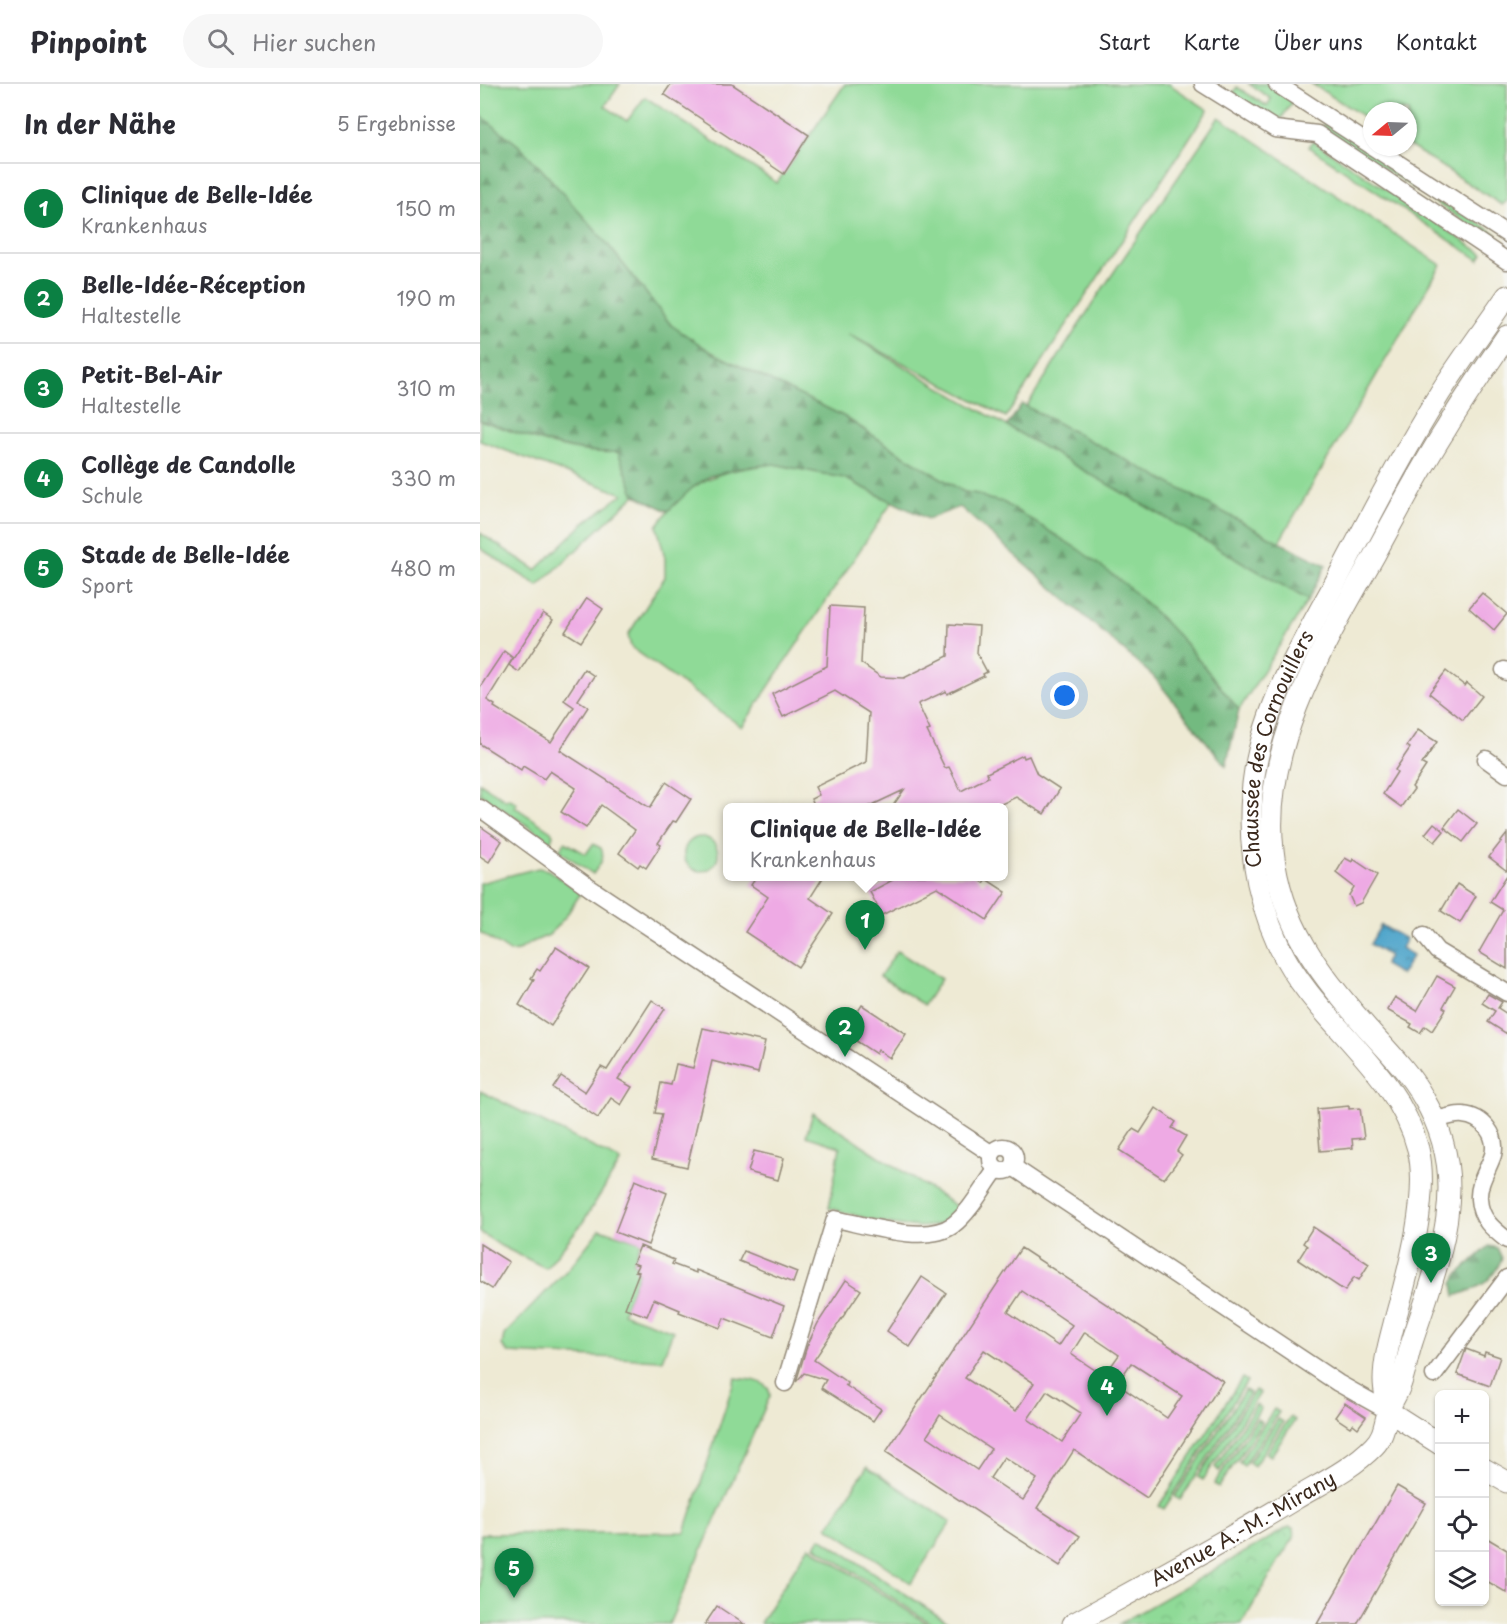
<!DOCTYPE html>
<html lang="de">
<meta charset="utf-8">
<style>
:root{--surface:#fff;--page:#f7f7f7;--text:#2b2b33;--muted:#7c7c81;--line:#e1e1e2;--accent:#0b8043}
body{margin:0;font-family:"Playpen Sans",sans-serif;background:var(--page);color:var(--text)}
.controls{position:absolute;right:18px;bottom:18px;display:grid;overflow:hidden;border-radius:9px;box-shadow:0 2px 4px #0004}
.controls button{width:54px;height:54px;display:grid;place-items:center;padding:0;border:0;border-bottom:2px solid var(--line);background:var(--surface);color:var(--text);font:30px sans-serif}
.compass{position:absolute;left:883px;top:18px;width:54px;height:54px;border-radius:50%;background:var(--surface);box-shadow:0 2px 4px #0004;rotate:251deg}
.you{position:absolute;left:585px;top:612px;width:21px;height:21px;margin:-15px;border:4px solid #fff;border-radius:50%;background:#1a73e8;box-shadow:0 0 0 9px #1a73e833}
.badge{display:grid;place-items:center;width:39px;height:39px;border-radius:50%;background:var(--accent);color:#fff;font-size:20px;font-weight:700}
.pin{position:absolute;translate:-50% -50px;filter:drop-shadow(0 2px 3px #0008)}
.pin::after{content:'';position:absolute;top:32px;width:21px;height:18px;background:inherit;clip-path:polygon(0 0,100% 0,50% 100%)}
.popup{position:absolute;left:243px;top:719px;width:285px;height:78px;box-sizing:border-box;display:grid;place-content:center;border-radius:9px;background:var(--surface);filter:drop-shadow(0 2px 4px #0005);font-size:20px;white-space:nowrap;color:var(--muted)}
.popup b{font-size:22px;color:var(--text)}
.popup::after{content:'';position:absolute;left:50%;top:100%;margin-left:-12px;border:12px solid transparent;border-top-color:var(--surface)}
.list{margin:0;padding:0;list-style:none}
h2{display:flex;justify-content:space-between;align-items:center;height:78px;margin:0;padding:0 24px;font-size:26px}
h2 small{font-size:20px;font-weight:400;color:var(--muted)}
.list li{display:grid;grid-template-columns:39px 1fr auto;gap:18px;align-items:center;box-sizing:border-box;height:90px;padding:0 24px;border-top:2px solid var(--line)}
.list b{display:block;font-size:22px;white-space:nowrap}
.list p{margin:0;font-size:20px;white-space:nowrap;color:var(--muted)}
.list em{font-size:20px;font-style:normal;color:var(--muted)}
.icon{flex:none;width:33px;height:33px;fill:none;stroke:currentColor;stroke-width:2;stroke-linecap:round;stroke-linejoin:round}
.map{position:relative;flex:none;width:1027px;height:1540px;overflow:hidden}
header{display:flex;align-items:center;gap:36px;box-sizing:border-box;height:84px;padding:0 30px;background:var(--surface);border-bottom:2px solid var(--line)}
header strong{font-size:28px}
nav{display:flex;gap:33px;margin-inline-start:auto;font-size:21px}
.search{width:420px;height:54px;background:var(--page);display:flex;align-items:center;gap:15px;box-sizing:border-box;padding:0 21px;border-radius:33px;color:var(--muted);font-size:22px}
main{display:flex}
aside{flex:1;background:var(--surface)}
.map>svg:first-child{display:block}
.grass{fill:#8fda97;stroke:#65825a;stroke-width:1.5}
.forest{fill:url(#forest-firs);stroke:#57724f;stroke-width:1.5}
.park{fill:url(#park-crowns);stroke:#65825a;stroke-width:1.5}
.water{fill:url(#water-ripples);stroke:#446774;stroke-width:1.5}
.building{fill:#eeaae4;fill-rule:evenodd}
.lines{fill:none;stroke-linecap:round;stroke-linejoin:round}
.minor-casing{stroke:#948a79;stroke-width:19}
.tertiary-casing{stroke:#948a79;stroke-width:23}
.minor{stroke:#fff;stroke-width:16}
.tertiary{stroke:#fff;stroke-width:21}
.labels{text-anchor:middle;stroke-width:6;stroke-linejoin:round;paint-order:stroke}
.street-label{font-size:20px;fill:#3b2a1e;stroke:#f6f6f2}
</style>
<header>
<strong>Pinpoint</strong>
<div class="search"><svg class="icon" aria-label="search" viewBox="0 0 24 24"><circle cx="10" cy="10" r="6"/><path d="M15 15l6 6"/></svg>Hier suchen</div>
<nav><a>Start</a><a>Karte</a><a>Über uns</a><a>Kontakt</a></nav>
</header>
<main>
<aside>
<h2>In der Nähe<small>5 Ergebnisse</small></h2>
<ul class="list">
<li><span class="badge">1</span><div><b>Clinique de Belle-Idée</b><p>Krankenhaus</p></div><em>150 m</em></li>
<li><span class="badge">2</span><div><b>Belle-Idée-Réception</b><p>Haltestelle</p></div><em>190 m</em></li>
<li><span class="badge">3</span><div><b>Petit-Bel-Air</b><p>Haltestelle</p></div><em>310 m</em></li>
<li><span class="badge">4</span><div><b>Collège de Candolle</b><p>Schule</p></div><em>330 m</em></li>
<li><span class="badge">5</span><div><b>Stade de Belle-Idée</b><p>Sport</p></div><em>480 m</em></li>
</ul>
</aside>
<div class="map">
<svg width="1027" height="1540" viewBox="0 0 1027 1540">
<defs>
<pattern id="forest-firs" width="22" height="20" patternUnits="userSpaceOnUse" patternTransform="scale(1.5)"><rect width="22" height="20" fill="#73ba80"/><path d="M5 1l3.5 6h-7zM16 11l3.5 6h-7z" fill="#609768"/></pattern>
<pattern id="park-crowns" width="20" height="18" patternUnits="userSpaceOnUse" patternTransform="scale(1.5)"><rect width="20" height="18" fill="#8fda97"/><path d="M2 6a3 3 0 1 1 6 0M12 15a3 3 0 1 1 6 0" fill="none" stroke="#7cbb82"/></pattern>
<pattern id="water-ripples" width="26" height="14" patternUnits="userSpaceOnUse" patternTransform="scale(1.5)"><rect width="26" height="14" fill="#4ea4ca"/><path d="M2 4q2-2 4 0t4 0M15 11q2-2 4 0t4 0" fill="none" stroke="#4286a3"/></pattern>
</defs>
<rect width="100%" height="100%" fill="#f6f6f2"/>
<filter id="ink" filterUnits="userSpaceOnUse"><feTurbulence type="fractalNoise" baseFrequency=".0167" numOctaves="2"/><feDisplacementMap in="SourceGraphic" scale="12" xChannelSelector="R" yChannelSelector="G"/><feConvolveMatrix kernelMatrix="1 2 1 2 8 2 1 2 1" color-interpolation-filters="sRGB"/></filter>
<filter id="wash" filterUnits="userSpaceOnUse"><feTurbulence type="fractalNoise" baseFrequency=".008" numOctaves="4" result="noise"/><feDisplacementMap in="SourceGraphic" scale="24" xChannelSelector="R" yChannelSelector="G"/><feGaussianBlur stdDeviation="1.35" result="paint"/><feColorMatrix in="noise" values="0 0 0 0 0 0 0 0 0 0 0 0 0 0 0 0 0 1.4 0 .05"/><feComposite in="paint" operator="in"/></filter>
<g filter="url(#wash)">
<rect width="100%" height="100%" fill="#eeead4"/>
<!-- grass -->
<g class="grass">
<path d="M0 0H140L125 22 147 37 165 13 297 99 365 0H689L728 26 526 333 368 250 828 516 759 626 705 559 665 518 523 418 508 415 498 410 484 408 426 373 363 332 233 269 208 254 191 241 129 162 64 88 38 61 0 31Z"/>
<path d="M769 0H788L813 17 797 41 752 11 757 3 787 22 791 15Z"/>
<path d="M832 0H1027V117L1022 121 928 61V27H892V38Z"/>
<path d="M739 33 961 181 799 458 546 323 619 210Z"/>
<path d="M846 38 1016 150 1012 156 842 43Z"/>
<path d="M833 57 1003 170 999 176 829 63Z"/>
<path d="M0 336C43 351 92 372 138 368L155 411 58 502 0 464V449L56 486 103 440 143 410 0 357Z"/>
<path d="M294 380 364 394 412 418 262 643 151 563 148 551 185 493V474L177 442C210 394 238 387 294 380Z"/>
<path d="M0 699 26 716 28 714 37 719 35 723 71 747 73 751 70 759 62 751 0 710Z"/>
<circle cx="221" cy="770" r="17"/>
<path d="M85 758 106 770 113 760 121 764C126 775 119 781 113 790L79 766Z"/>
<path d="M58 784 68 786 101 809 86 832 69 851 50 859 38 867 30 868 0 848V799Z"/>
<path d="M417 867 461 895 444 921 400 892Z"/>
<path d="M0 1007 141 1077 103 1138 66 1184 21 1162 0 1148Z"/>
<path d="M333 1029 479 1124C474 1130 468 1136 461 1139 435 1151 377 1131 349 1124L360 1063 326 1052Z"/>
<path d="M120 1145 161 1158 153 1179 158 1181 156 1187 159 1188 143 1229 193 1247 182 1276 28 1269 22 1261 24 1251 90 1183Z"/>
<path d="M255 1294C268 1296 290 1295 290 1312L189 1540H0V1450L205 1448Z"/>
<path d="M762 1294 767 1297 684 1425 679 1422Z"/>
<path d="M765 1306 770 1309 700 1416 695 1412Z"/>
<path d="M775 1306 780 1309 723 1396 718 1393Z"/>
<path d="M776 1321 781 1324 739 1387 735 1383Z"/>
<path d="M794 1325 799 1328 764 1382 759 1378Z"/>
<path d="M810 1333 815 1336 791 1372 786 1369Z"/>
<path d="M777 1335 782 1338 739 1403 734 1400Z"/>
<path d="M798 1335 803 1338 774 1382 769 1378Z"/>
<path d="M387 1383 471 1438 431 1499 348 1443Z"/>
<path d="M340 1454H341L471 1540H452L335 1462Z"/>
<path d="M329 1462 448 1540H281L280 1539Z"/>
</g>
<!-- forest -->
<g class="forest">
<path d="M0 31 38 61 64 88 129 162 191 241 233 269 363 332 426 373 484 408 498 410 508 415 523 418 598 465 645 500 686 539 705 559 759 626 746 682 674 593 480 423 448 435 364 394 294 380 267 383 230 392 212 404 188 427 155 411 138 368C92 371 44 351 0 336Z"/>
<path d="M542 320 799 458 846 481 828 516 527 342Z"/>
<path d="M1009 1162 1017 1164 1022 1174C1012 1199 999 1204 975 1212L973 1200 977 1191Z"/>
</g>
<!-- park -->
<path class="park" d="M809 1443 813 1444 814 1454 799 1476 762 1540H639Z"/>
<!-- water -->
<path class="water" d="M901 841 926 855 921 864 933 871 921 891 904 881 909 872 890 860Z"/>
<g id="blocks">
<!-- building -->
<g class="building">
<path d="M191 0H252L329 51 304 90 184 10Z"/>
<path d="M1002 509 1027 530 1014 546 989 524Z"/>
<path d="M107 514 123 525 101 558 85 548Z"/>
<path d="M350 522 384 524 381 579 401 593 424 594 468 572 469 540 499 542 497 569 507 588 503 590 504 592 467 610 466 607 438 620 450 646 447 647 465 684 469 683 481 707 508 693 507 689 543 671 544 674 549 672 557 690 580 705 564 730 536 713 515 723H412L424 706 388 723H335L331 715 339 711 335 703 386 678 389 629 355 607 303 633 292 610 347 582Z"/>
<path d="M63 529 73 536 39 588 29 581Z"/>
<path d="M24 567 33 574 7 616 15 621 14 623 71 658 94 623 84 616 104 585 114 592 98 616 108 623 80 666 170 724 186 698 211 715 196 738 193 737 178 759 181 761 166 784 160 780 158 783 139 769 155 746 121 721 106 744 81 728 96 704 70 687 64 695 43 682 41 686 0 660V603Z"/>
<path d="M966 587 985 602 987 599 1002 612 983 636 949 609Z"/>
<path d="M938 646 957 658 942 680 946 682 932 703 934 705 921 723 903 710 917 688 915 686 930 664 927 662Z"/>
<path d="M978 725 997 740 983 758 964 743Z"/>
<path d="M954 739 964 747 955 758 945 750Z"/>
<path d="M0 742 22 757 9 778 0 772Z"/>
<path d="M1027 750V787L1009 773Z"/>
<path d="M865 774 872 778 873 775 897 791 881 819 874 822 869 811 874 803 856 789Z"/>
<path d="M1027 791V885L999 868 1023 826 1010 818Z"/>
<path d="M277 792H344L330 814 353 830 318 883 265 848 288 813 271 801Z"/>
<path d="M420 792H494L503 799 506 795 526 808 507 836 457 803 402 831 390 808Z"/>
<path d="M977 800 996 812 980 839 961 827Z"/>
<path d="M76 863 109 884 71 942 39 921 54 896 51 894 57 885 60 887Z"/>
<path d="M957 892 975 902 963 923 966 925 952 947 945 942 940 949 930 943 932 940 907 926 915 913 937 927Z"/>
<path d="M1008 910 1022 918 1018 924 1027 930V950L1008 938 1015 927 1002 919Z"/>
<path d="M172 916 185 925 138 995 152 1003 141 1021 131 1014 118 1034 73 1004 81 992 105 1008 121 983 127 986Z"/>
<path d="M382 921 426 950 410 974 398 966 396 970 364 949Z"/>
<path d="M223 944 285 958 278 989 232 977 207 1083 172 1075 182 1030 175 1029 181 999 191 1001 196 980 213 984Z"/>
<path d="M869 1022V1025L880 1024 884 1054 872 1055 873 1064 840 1067 837 1025Z"/>
<path d="M676 1024 696 1038 692 1044 706 1052 697 1067 702 1071 684 1095 639 1066 653 1045 660 1049Z"/>
<path d="M274 1067 304 1074 298 1096 268 1088Z"/>
<path d="M155 1096 187 1109 168 1161 135 1148Z"/>
<path d="M833 1143 889 1180 879 1196 874 1193 865 1207 818 1176 827 1162 823 1159Z"/>
<path d="M0 1160 29 1178 12 1205 0 1197Z"/>
<path d="M160 1162 194 1176 192 1180 216 1189V1186L304 1222 293 1253 244 1234 240 1244 199 1228 200 1226 174 1215 167 1232 145 1224 159 1188 155 1187 158 1181 153 1179Z"/>
<path d="M541 1164 743 1297 667 1414 594 1366 557 1424 600 1452 580 1482 406 1368ZM542 1207 592 1241 578 1262 528 1228ZM605 1248 639 1271 624 1292 591 1270ZM504 1266 554 1299 536 1327 485 1294ZM651 1279 702 1312 687 1334 637 1300ZM567 1307 601 1329 582 1358 548 1335ZM460 1331 511 1365 497 1386 447 1352ZM524 1373 557 1395 543 1416 510 1394Z"/>
<path d="M264 1167 317 1188 313 1199 259 1177Z"/>
<path d="M442 1193 466 1209 430 1263 407 1247Z"/>
<path d="M366 1196 381 1206 334 1276 368 1299 367 1302 365 1301 401 1325 393 1337 341 1304 346 1296 324 1289 316 1298 327 1262 338 1239Z"/>
<path d="M986 1265 1004 1272 1005 1268 1020 1273 1010 1302 977 1290Z"/>
<path d="M865 1319 886 1333 878 1344 873 1340 870 1343 855 1333Z"/>
<path d="M917 1402 946 1419 877 1540H837Z"/>
<path d="M1005 1453 1027 1466V1509L1005 1496Z"/>
<path d="M237 1522 264 1540H225Z"/>
</g>
</g>
</g>
<g filter="url(#ink)">
<use href="#blocks" fill-opacity="0" stroke="#948a79" stroke-width="1.5"/>
<g class="lines">
<!-- minor casing -->
<g class="minor-casing">
<g id="minor">
<path d="M723 0 795 45 837 50 1027 177"/>
<path d="M797 0 892 62"/>
<path d="M893 63 1027 150"/>
<path d="M1024 586 1027 588"/>
<path d="M1006 675 1027 690"/>
<path d="M0 724 110 804 512 1070"/>
<path d="M944 851 957 867 1027 909"/>
<path d="M956 1036C964 1034 974 1030 983 1031 1003 1033 1018 1051 1013 1071 1008 1086 998 1099 999 1115 1000 1135 1013 1145 1027 1156"/>
<circle cx="523" cy="1075" r="12"/>
<path d="M533 1083 858 1299 908 1327"/>
<path d="M954 1291 1027 1194"/>
<path d="M305 1299 355 1135C386 1141 446 1161 473 1141 491 1127 503 1103 516 1086"/>
</g>
</g>
<!-- tertiary casing -->
<g class="tertiary-casing">
<g id="tertiary">
<path id="s1" d="M908 1327C907 1317 904 1306 904 1296 904 1276 910 1255 915 1236 928 1189 950 1111 938 1065 917 983 834 937 799 862 774 808 765 746 775 686 786 620 823 557 855 499 889 435 922 370 960 309 981 276 1005 244 1027 212"/>
<path d="M908 1327 960 1360"/>
<path d="M1004 1385 1027 1398"/>
<path id="s2" d="M593 1540C668 1499 743 1459 815 1415 842 1399 873 1384 894 1362 905 1351 904 1339 909 1326 911 1318 916 1312 919 1304 925 1290 927 1273 932 1258 948 1209 969 1156 969 1104 969 1072 959 1040 943 1013 929 988 908 967 888 945 840 891 801 841 793 766 781 662 846 557 895 470 918 428 940 385 966 345 985 313 1006 283 1027 252"/>
</g>
</g>
<!-- minor -->
<use href="#minor" class="minor"/>
<!-- tertiary -->
<use href="#tertiary" class="tertiary"/>
</g>
</g>
<g class="labels">
<!-- street labels -->
<g class="street-label">
<text dy="7" stroke="none"><textPath href="#s1" startOffset="720">Chaussée des Cornouillers</textPath></text>
<text dy="7" stroke="none"><textPath href="#s2" startOffset="195">Avenue A.-M.-Mirany</textPath></text>
</g>
</g>
</svg>
<div class="controls">
<button>+</button>
<button>−</button>
<button><svg class="icon" aria-label="locate" viewBox="0 0 24 24"><circle cx="12" cy="12" r="6"/><path d="M12 2v4M12 18v4M2 12h4M18 12h4"/></svg></button>
<button><svg class="icon" aria-label="layers" viewBox="0 0 24 24"><path d="M12 4l9 5-9 5-9-5zM3 14l9 5 9-5"/></svg></button>
</div>
<svg class="compass" viewBox="-18 -18 36 36"><path d="M0-13l5 13h-10z" fill="#e53935"/><path d="M0 13l5-13h-10z" fill="#7c7c81"/></svg>
<div class="you"></div>
<div class="pin badge" style="left:385px;top:866px">1</div>
<div class="popup"><b>Clinique de Belle-Idée</b>Krankenhaus</div>
<div class="pin badge" style="left:365px;top:973px">2</div>
<div class="pin badge" style="left:951px;top:1199px">3</div>
<div class="pin badge" style="left:627px;top:1332px">4</div>
<div class="pin badge" style="left:34px;top:1514px">5</div>
</div>
</main>
